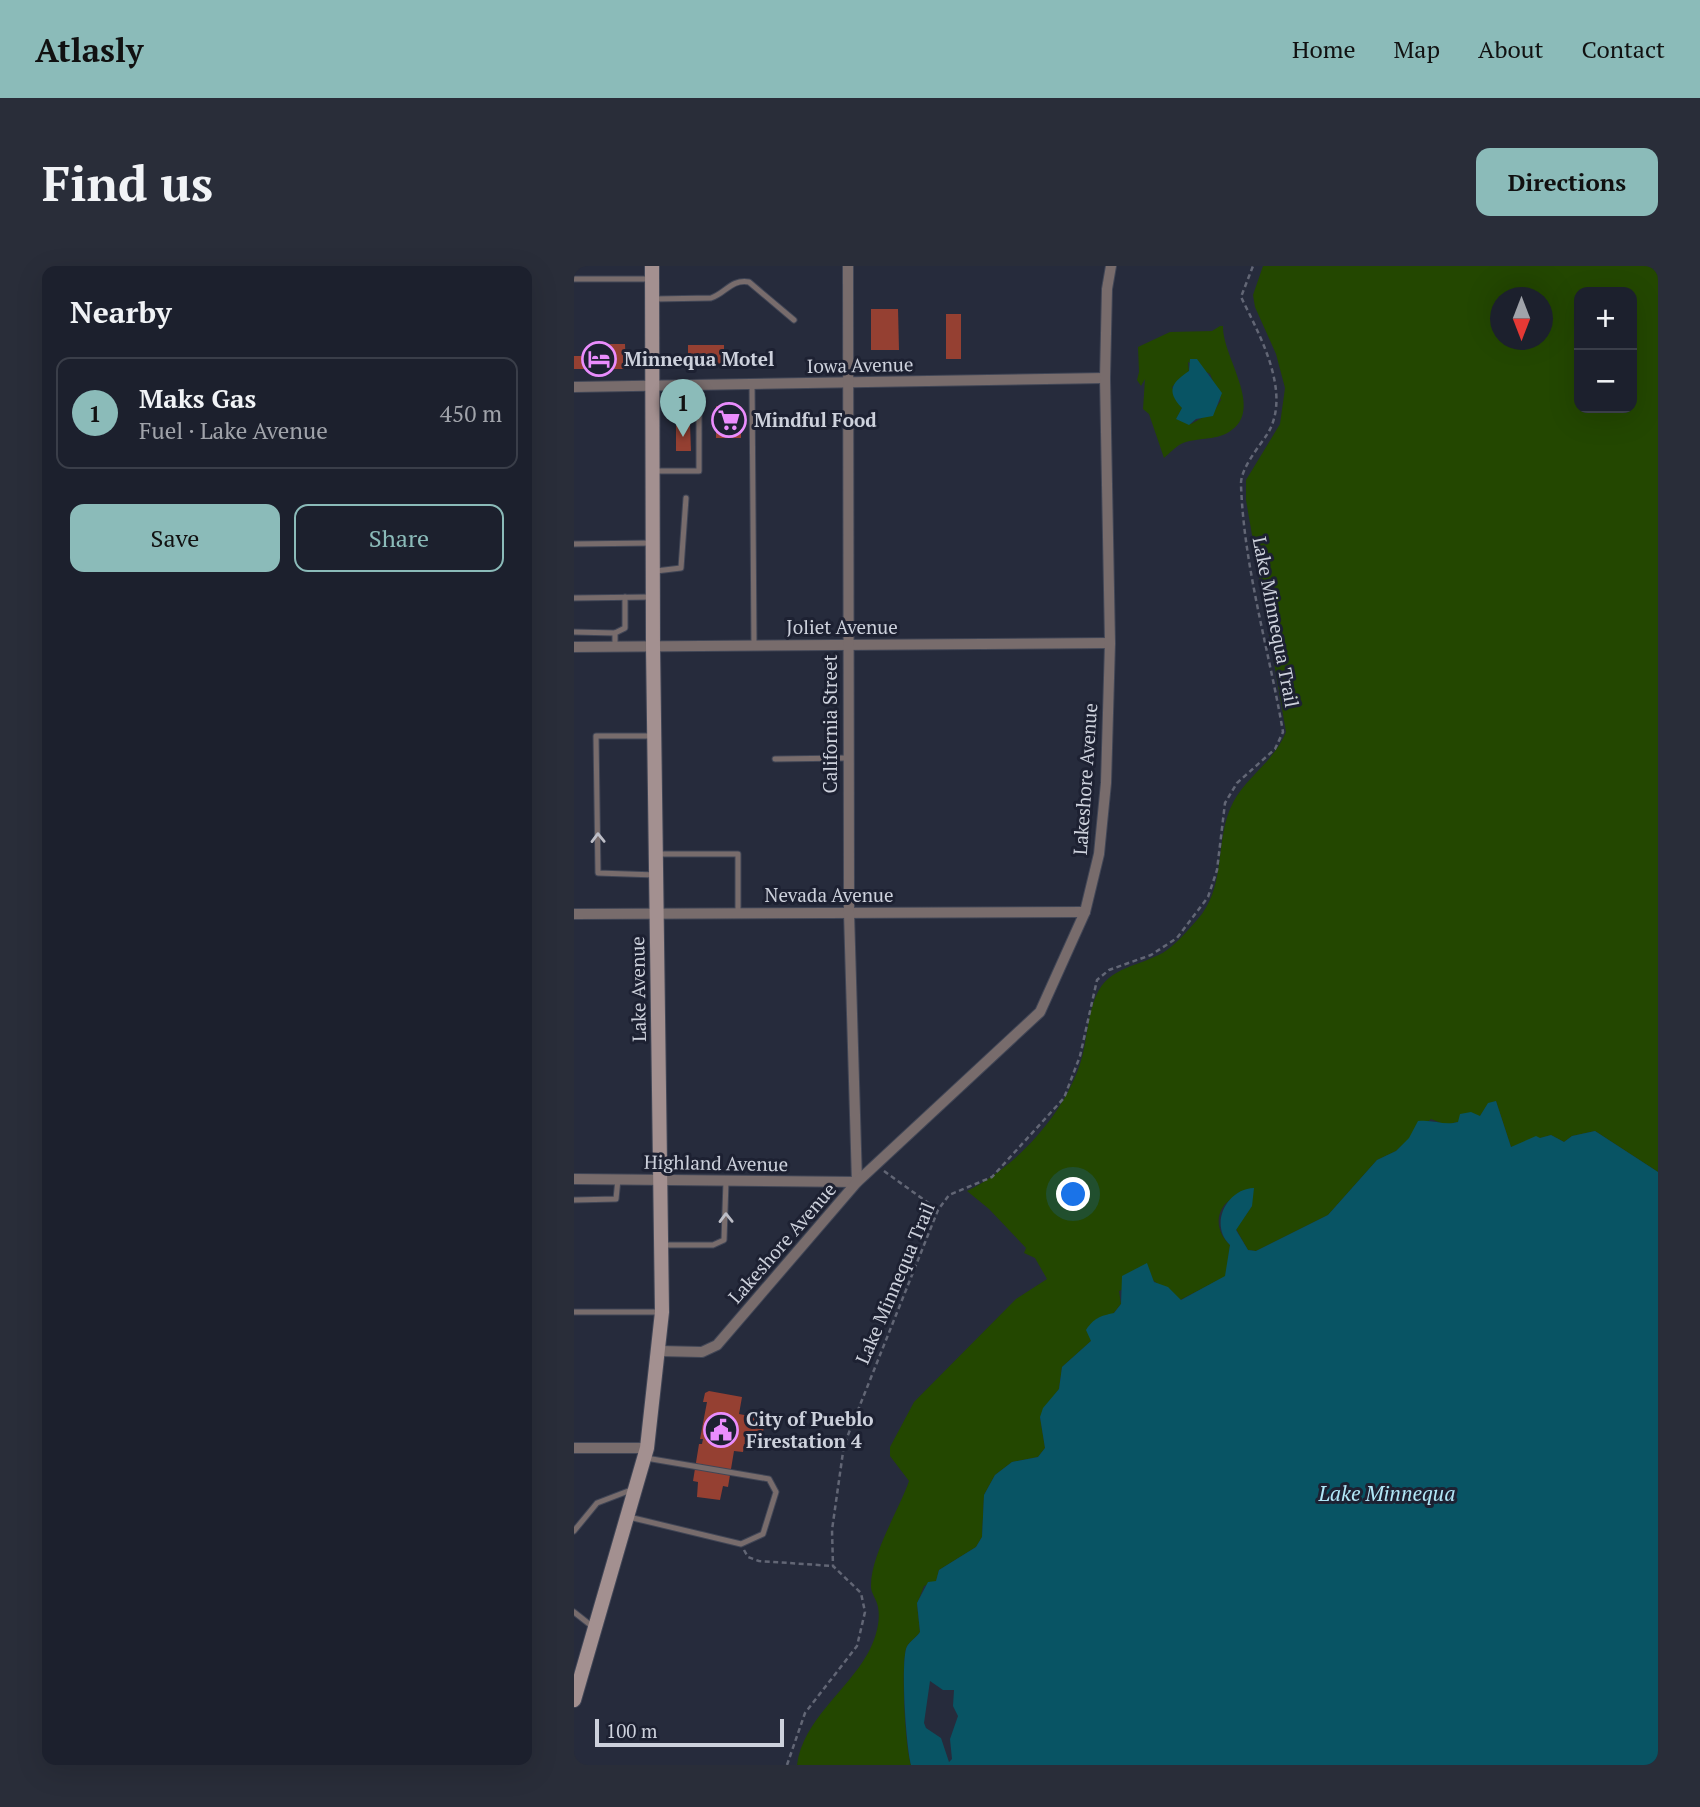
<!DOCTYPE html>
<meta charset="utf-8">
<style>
:root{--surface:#1c202d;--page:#292d39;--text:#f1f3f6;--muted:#a0a3aa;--line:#3a3e49;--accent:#8bbbb9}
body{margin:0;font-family:"PT Serif",serif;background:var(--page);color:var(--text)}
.controls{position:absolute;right:21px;top:21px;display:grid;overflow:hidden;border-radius:14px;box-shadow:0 7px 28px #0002}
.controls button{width:63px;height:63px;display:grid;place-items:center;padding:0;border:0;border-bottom:2px solid var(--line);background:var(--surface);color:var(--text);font:35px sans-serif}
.compass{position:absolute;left:916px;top:21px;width:63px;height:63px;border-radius:50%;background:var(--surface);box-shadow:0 7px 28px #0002;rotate:180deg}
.scale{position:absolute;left:21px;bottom:18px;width:189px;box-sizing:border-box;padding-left:7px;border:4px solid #cdd1dc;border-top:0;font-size:19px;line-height:24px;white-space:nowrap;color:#cdd1dc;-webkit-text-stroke:5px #1d2132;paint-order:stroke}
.you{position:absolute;left:500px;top:929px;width:24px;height:24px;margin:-18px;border:5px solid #fff;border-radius:50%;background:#1a73e8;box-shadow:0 0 0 10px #1a73e833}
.badge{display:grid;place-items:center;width:46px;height:46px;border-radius:50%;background:var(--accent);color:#111;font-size:23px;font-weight:700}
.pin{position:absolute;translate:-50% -58px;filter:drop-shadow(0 2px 4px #0008)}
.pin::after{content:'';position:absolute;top:37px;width:24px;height:21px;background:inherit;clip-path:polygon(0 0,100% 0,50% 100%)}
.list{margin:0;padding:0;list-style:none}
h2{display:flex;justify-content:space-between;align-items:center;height:91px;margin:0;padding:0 28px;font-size:30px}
h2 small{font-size:23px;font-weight:400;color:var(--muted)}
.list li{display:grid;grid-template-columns:46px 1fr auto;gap:21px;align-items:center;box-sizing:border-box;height:112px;margin:0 14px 14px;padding:0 14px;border:2px solid var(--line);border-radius:14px}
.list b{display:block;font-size:26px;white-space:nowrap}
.list p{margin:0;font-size:23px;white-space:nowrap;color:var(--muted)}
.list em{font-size:23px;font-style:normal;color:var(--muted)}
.actions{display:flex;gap:14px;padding:21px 28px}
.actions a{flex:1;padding:16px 0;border:2px solid var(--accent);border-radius:14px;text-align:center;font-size:24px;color:var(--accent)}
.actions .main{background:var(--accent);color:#111}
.map{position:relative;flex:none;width:1084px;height:1499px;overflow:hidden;border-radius:14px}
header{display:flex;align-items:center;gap:42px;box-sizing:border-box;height:98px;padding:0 35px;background:var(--accent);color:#111}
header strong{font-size:33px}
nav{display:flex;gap:38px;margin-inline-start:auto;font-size:24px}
.intro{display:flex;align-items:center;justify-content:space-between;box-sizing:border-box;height:168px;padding:0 42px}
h1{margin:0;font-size:49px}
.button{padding:18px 32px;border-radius:14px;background:var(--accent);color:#111;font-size:24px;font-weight:700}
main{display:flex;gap:42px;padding:0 42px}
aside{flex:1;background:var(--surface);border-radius:14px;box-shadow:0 7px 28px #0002}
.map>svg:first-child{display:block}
.green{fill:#234700;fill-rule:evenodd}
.water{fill:#085464;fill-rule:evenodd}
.building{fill:#954032}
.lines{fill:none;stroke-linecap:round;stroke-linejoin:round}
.service-casing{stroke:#414656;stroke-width:7}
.minor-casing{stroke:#414656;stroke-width:12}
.secondary-casing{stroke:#414656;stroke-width:16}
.path{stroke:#626675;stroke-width:2.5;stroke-dasharray:5 3.5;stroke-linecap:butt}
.service{stroke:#786c6c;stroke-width:5}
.minor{stroke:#786c6c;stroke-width:10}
.secondary{stroke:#a39090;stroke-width:14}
.oneway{stroke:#bcbdc6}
.labels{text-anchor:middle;stroke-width:6;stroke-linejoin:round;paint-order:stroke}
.poi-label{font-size:19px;font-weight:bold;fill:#cdd1dc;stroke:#1d2132;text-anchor:start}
.street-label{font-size:19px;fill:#cdd1dc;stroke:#1d2132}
.water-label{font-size:21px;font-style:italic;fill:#b1e7f7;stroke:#1d2132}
</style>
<header>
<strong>Atlasly</strong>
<nav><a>Home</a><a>Map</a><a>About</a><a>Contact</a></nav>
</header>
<div class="intro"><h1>Find us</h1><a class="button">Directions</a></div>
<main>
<aside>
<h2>Nearby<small></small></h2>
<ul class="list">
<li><span class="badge">1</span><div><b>Maks Gas</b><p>Fuel · Lake Avenue</p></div><em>450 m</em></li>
</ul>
<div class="actions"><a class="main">Save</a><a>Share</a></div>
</aside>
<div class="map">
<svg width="1084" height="1499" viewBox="0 0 1084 1499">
<rect width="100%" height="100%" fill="#262b3c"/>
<!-- green -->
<g class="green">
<path d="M689 0H1084V906L1021 865 998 870 990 876 977 869 937 881 922 835 914 838 906 850 872 859 857 853 822 885 803 894 754 949 682 985 674 984 662 963 678 940 667 925C662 930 652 936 649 941 640 954 646 970 656 979L652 1010 606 1034C597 1025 581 1018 576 1011L545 1025 547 1038 517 1075 488 1101 485 1123 466 1151 471 1182 464 1191 438 1196 421 1209 410 1229 408 1271 402 1281 365 1304 362 1316 350 1320 343 1338 346 1366C342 1372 334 1376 332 1383 327 1404 331 1479 337 1499H223C229 1454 273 1425 294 1387 301 1374 307 1356 304 1341 303 1334 297 1327 297 1321 296 1290 325 1244 335 1215L316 1190V1181L340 1136 442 1033 473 1013 461 992 450 987 452 982 415 943 393 925C440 902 487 852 505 801 514 777 512 747 525 724 539 699 572 699 593 684 604 676 614 664 623 654 652 622 641 580 656 543 668 513 699 498 712 466L672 234V214L706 158 711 122 702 88 681 41 679 29ZM1005 26H1058V142H1005ZM926 32H968V74H926Z"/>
<path d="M646 60H649C648 91 692 144 655 166 641 175 622 171 607 178 601 181 595 188 590 192L575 148 569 143 571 113 567 120 563 114 565 106 564 81 596 66 638 65ZM614 96 636 108 647 134 640 145 617 158 603 152 608 142 598 121 615 105Z"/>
</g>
<!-- water -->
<g class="water">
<path d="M616 93H623L648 127 639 150 622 153 615 159 602 153 608 142C591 124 599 116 615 105Z"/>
<path d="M922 835 937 881 962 870 966 872 977 869 990 876 998 870 1021 865 1084 906V1499H337C332 1479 327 1403 332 1383 334 1376 342 1372 346 1366L343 1337 354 1316 362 1315 365 1304 402 1281 408 1271 410 1229 421 1209 438 1196 464 1191 471 1182 466 1151 469 1142 485 1123 488 1101 517 1075 512 1064C520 1052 526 1050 540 1047L547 1038 548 1010 573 997 580 1016 594 1021 607 1034 651 1010 656 979C635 959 652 923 680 922L678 940 662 964 674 984 682 985 754 949 803 894 822 885 835 872 844 855C859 853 870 860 884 856L886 848 897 846 906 850 914 837ZM356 1415 369 1424H380L379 1440 384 1450 376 1473 378 1493 375 1496 367 1472 352 1462 350 1457Z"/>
</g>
<!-- building -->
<g class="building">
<path d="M297 43H324L325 84H297Z"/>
<rect x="372" y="48" width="15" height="45"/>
<path d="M28 78H51L52 103H0V90H27Z"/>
<path d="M114 79H150V88H157V100L114 98Z"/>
<rect x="142" y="140" width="25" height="32"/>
<path d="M102 158H116L117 185H102Z"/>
<path d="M135 1125 168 1131 165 1148 191 1153 187 1179 170 1178 169 1186 160 1185 154 1221 149 1220 146 1234 123 1231 124 1216 119 1215 125 1178H128L129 1173H126L133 1136H129L131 1127Z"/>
</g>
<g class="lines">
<!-- service casing -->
<g class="service-casing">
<g id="service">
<path d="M0 13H78"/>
<path d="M81 33 137 32C152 27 157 13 175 16L220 54"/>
<path d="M178 118 180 379"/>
<path d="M81 205H125V119"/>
<path d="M0 278 78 277"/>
<path d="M82 305 107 302 112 232"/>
<path d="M0 332 77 331"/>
<path d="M0 366 41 367"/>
<path d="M41 380V367L51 362V331"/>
<path d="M80 470H22L24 607 82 609"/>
<path d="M201 493 274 492"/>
<path d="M83 588H164V647"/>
<path d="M0 934 42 933 44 913"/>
<path d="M90 979H139L150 974 152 915"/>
<path d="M0 1046H88"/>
<path d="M55 1251 167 1278 189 1268 202 1226 195 1213 72 1192"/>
<path d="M0 1265 23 1237 57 1224"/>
<path d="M0 1346 19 1361"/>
</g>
</g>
<!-- minor casing -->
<g class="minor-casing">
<g id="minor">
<path d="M0 121 531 112"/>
<path d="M0 381 536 377"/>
<path d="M0 648 511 646"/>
<path d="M0 913 283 916 275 647 274 0"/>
<path d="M85 1085 128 1086 143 1079 283 916 466 746 511 646 525 588 532 517 536 377 531 112 533 23 537 0"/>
<path d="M0 1182H73"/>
</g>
</g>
<!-- secondary casing -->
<g class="secondary-casing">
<path id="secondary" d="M0 1434 73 1182 88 1046 79 380 78 0"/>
</g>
<!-- path -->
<g class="path">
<path d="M310 905 364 944"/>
<path d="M170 1284 174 1291 185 1295 259 1300"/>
<path d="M213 1499 231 1447 283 1380 291 1346 287 1327 259 1300 258 1264 270 1179 364 944 375 929 418 911 490 832 506 790 523 714 535 704 577 689 603 672 634 631 643 604 651 537 663 517 701 483 709 466C695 384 670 302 667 219 666 203 685 181 694 167 718 126 685 68 667 31L679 0"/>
</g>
<!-- service -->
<use href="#service" class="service"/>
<!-- minor -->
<use href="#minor" class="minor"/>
<!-- secondary -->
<use href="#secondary" class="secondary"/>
</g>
<!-- one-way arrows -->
<defs><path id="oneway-chevron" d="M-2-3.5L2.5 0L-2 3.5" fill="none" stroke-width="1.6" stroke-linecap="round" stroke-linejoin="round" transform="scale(1.75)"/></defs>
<g class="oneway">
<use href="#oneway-chevron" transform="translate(24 572) rotate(-91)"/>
<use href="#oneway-chevron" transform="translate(152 952) rotate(-91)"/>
</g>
<!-- icons -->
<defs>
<g id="hotel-ring" transform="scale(1.75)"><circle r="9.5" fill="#1d2132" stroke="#ea8dfd" stroke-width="1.5"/><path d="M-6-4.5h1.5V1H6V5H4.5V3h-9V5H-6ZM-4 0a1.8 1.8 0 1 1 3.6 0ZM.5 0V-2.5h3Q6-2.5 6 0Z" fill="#ea8dfd"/></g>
<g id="supermarket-ring" transform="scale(1.75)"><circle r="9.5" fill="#1d2132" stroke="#ea8dfd" stroke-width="1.5"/><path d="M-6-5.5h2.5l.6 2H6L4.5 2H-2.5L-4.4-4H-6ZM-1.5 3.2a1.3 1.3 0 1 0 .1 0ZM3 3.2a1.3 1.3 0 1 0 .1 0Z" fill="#ea8dfd"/></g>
<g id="civic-ring" transform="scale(1.75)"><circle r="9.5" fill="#1d2132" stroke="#ea8dfd" stroke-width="1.5"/><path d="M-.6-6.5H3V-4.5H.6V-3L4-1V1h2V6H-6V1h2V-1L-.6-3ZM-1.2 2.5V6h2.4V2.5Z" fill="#ea8dfd"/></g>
</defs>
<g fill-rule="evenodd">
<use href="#hotel-ring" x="25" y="93"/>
<use href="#supermarket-ring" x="155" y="154"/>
<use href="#civic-ring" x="147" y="1164"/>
</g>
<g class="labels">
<!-- poi labels -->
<g class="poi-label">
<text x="50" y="100">Minnequa Motel</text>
<text x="180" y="161">Mindful Food</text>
<text x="172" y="1160">City of Pueblo<tspan x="172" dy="22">Firestation 4</tspan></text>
</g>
<!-- street labels -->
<g class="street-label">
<text transform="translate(286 99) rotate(-1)" y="7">Iowa Avenue</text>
<text transform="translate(702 356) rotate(79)" y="7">Lake Minnequa Trail</text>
<text x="268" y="368">Joliet Avenue</text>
<text transform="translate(256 458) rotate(-90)" y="7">California Street</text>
<text transform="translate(511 513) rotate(-86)" y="7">Lakeshore Avenue</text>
<text x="255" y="636">Nevada Avenue</text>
<text transform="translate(64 723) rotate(-91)" y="7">Lake Avenue</text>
<text transform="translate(142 897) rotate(1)" y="7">Highland Avenue</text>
<text transform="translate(208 977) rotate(-49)" y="7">Lakeshore Avenue</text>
<text transform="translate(321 1017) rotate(-67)" y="7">Lake Minnequa Trail</text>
</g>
<!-- water labels -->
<g class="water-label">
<text x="813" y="1235">Lake Minnequa</text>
</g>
</g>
</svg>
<div class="controls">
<button>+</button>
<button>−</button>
</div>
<svg class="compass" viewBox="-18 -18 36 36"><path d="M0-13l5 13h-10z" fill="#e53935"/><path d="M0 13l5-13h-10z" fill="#a0a3aa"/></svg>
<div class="scale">100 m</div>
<div class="you"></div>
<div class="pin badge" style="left:109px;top:171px">1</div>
</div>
</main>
